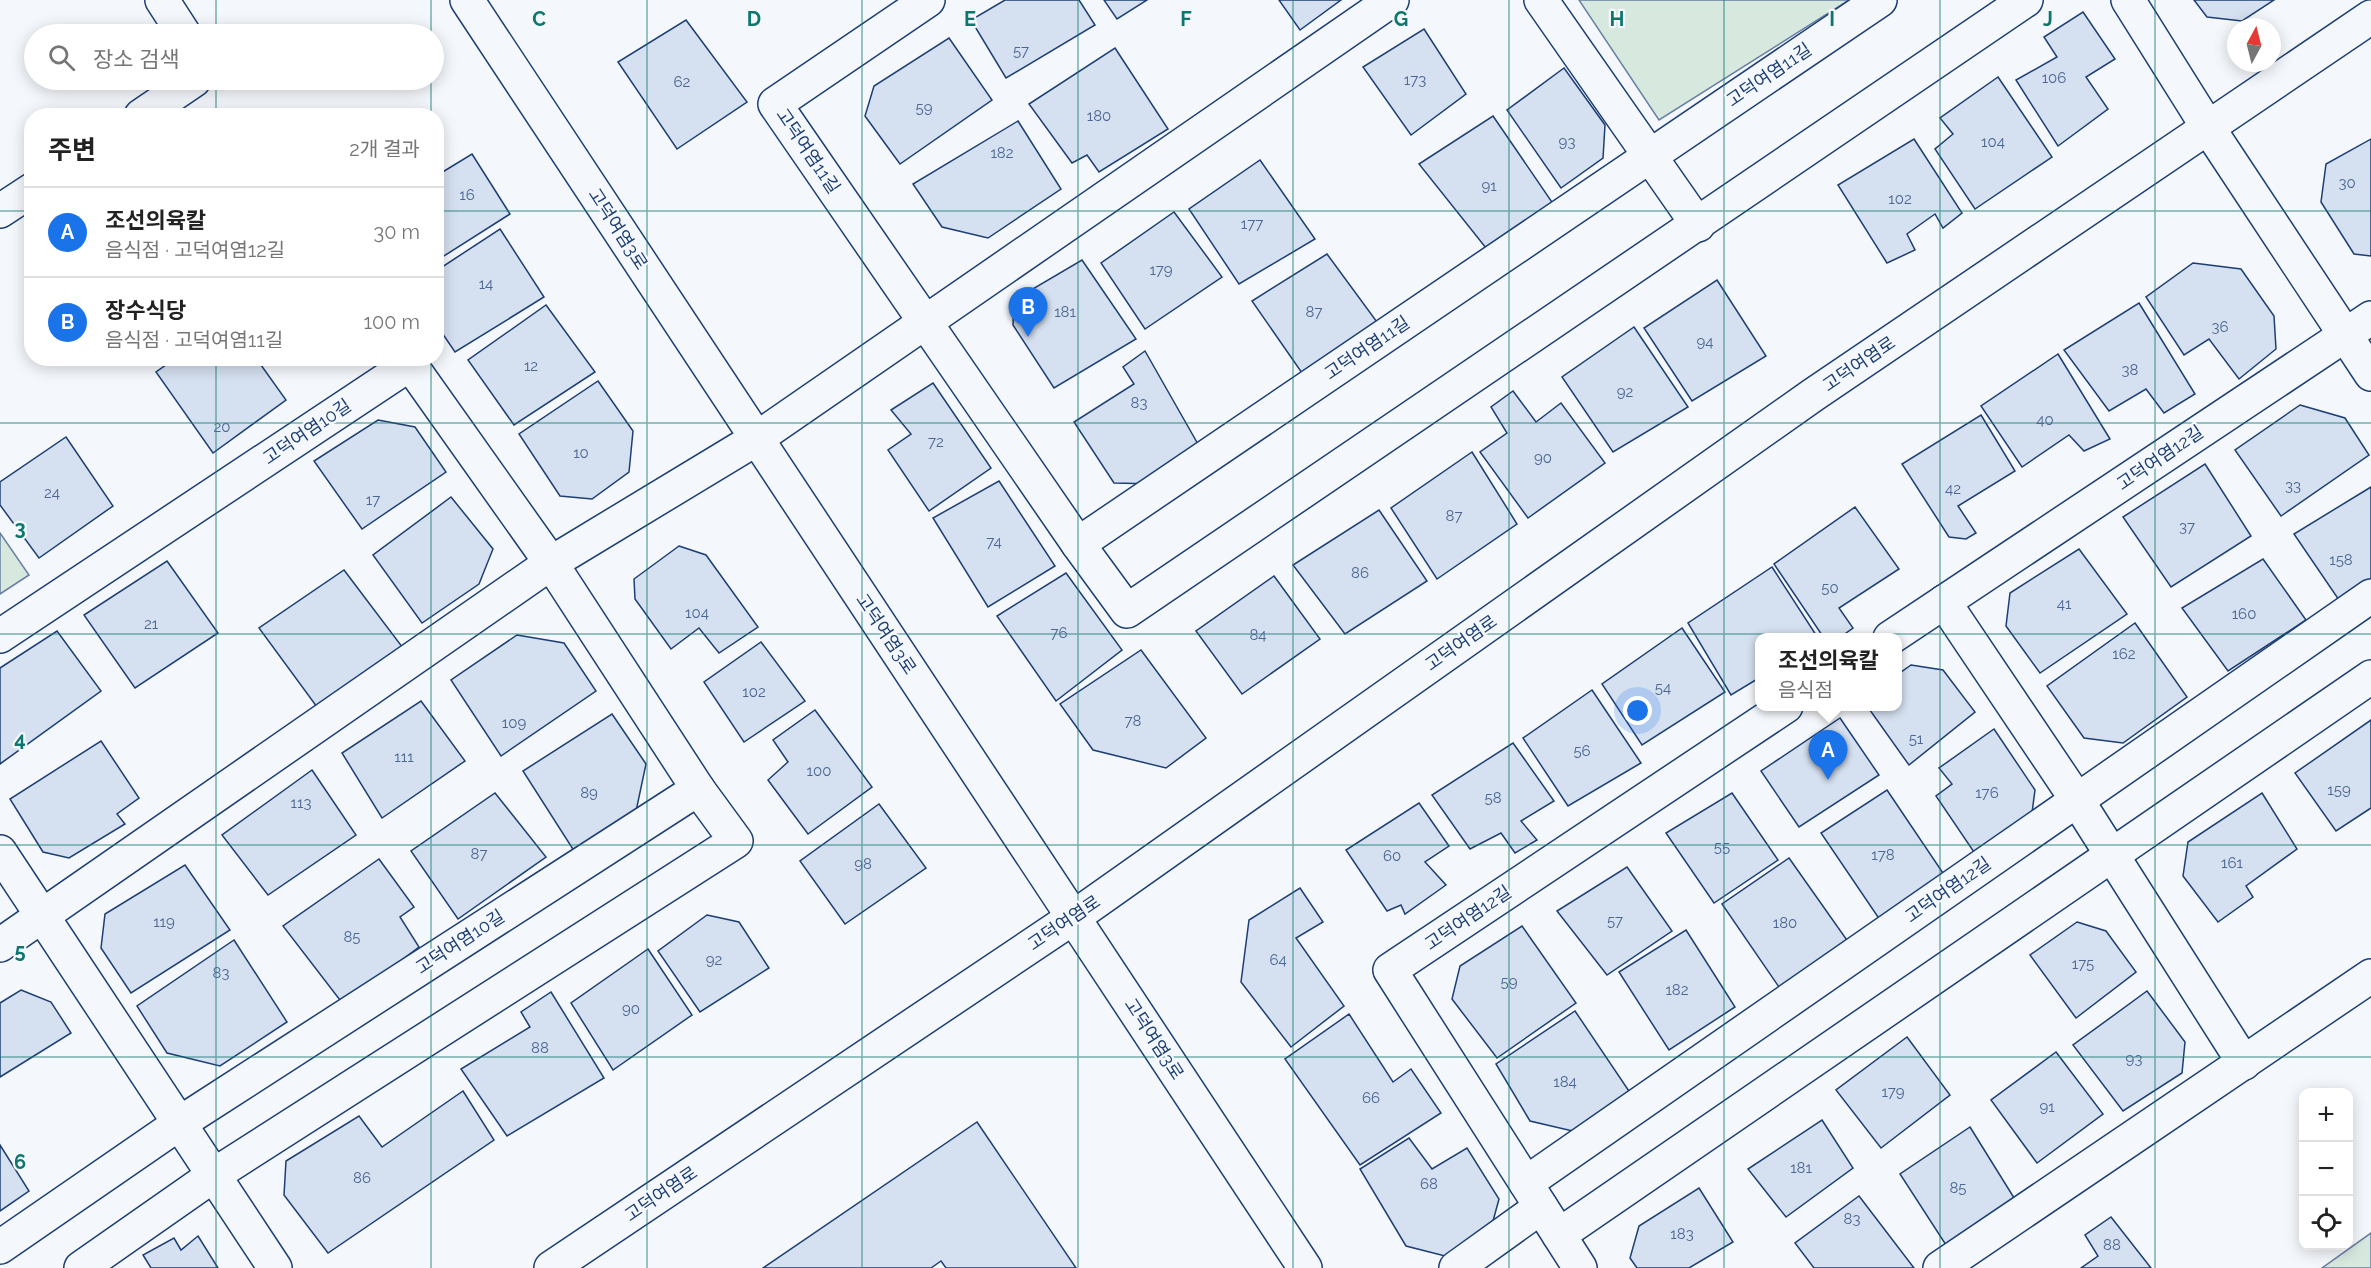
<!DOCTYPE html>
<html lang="ko">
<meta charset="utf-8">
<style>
:root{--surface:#fff;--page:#f6f6f6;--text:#222;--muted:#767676;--line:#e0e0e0;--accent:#1a73e8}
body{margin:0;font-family:Raleway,"Noto Sans KR",sans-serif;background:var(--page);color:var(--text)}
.controls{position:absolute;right:18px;bottom:18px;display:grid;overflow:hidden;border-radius:12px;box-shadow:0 3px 15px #0003}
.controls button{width:54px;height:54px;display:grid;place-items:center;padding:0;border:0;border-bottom:2px solid var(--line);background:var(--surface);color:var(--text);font:30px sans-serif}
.compass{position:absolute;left:2227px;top:18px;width:54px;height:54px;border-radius:50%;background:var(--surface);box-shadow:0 3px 15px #0003;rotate:7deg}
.you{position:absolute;left:1638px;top:711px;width:21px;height:21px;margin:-15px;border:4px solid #fff;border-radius:50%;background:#1a73e8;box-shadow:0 0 0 9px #1a73e833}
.badge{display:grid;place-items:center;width:39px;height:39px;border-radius:50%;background:var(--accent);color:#fff;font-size:20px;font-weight:700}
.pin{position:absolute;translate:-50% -50px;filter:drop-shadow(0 2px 3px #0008)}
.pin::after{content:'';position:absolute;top:32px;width:21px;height:18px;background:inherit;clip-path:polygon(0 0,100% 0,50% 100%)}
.popup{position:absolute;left:1755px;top:633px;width:147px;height:78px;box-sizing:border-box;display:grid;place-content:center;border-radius:12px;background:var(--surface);filter:drop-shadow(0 2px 4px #0005);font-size:20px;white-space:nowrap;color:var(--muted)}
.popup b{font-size:22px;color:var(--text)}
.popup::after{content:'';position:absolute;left:50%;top:100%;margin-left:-12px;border:12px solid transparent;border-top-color:var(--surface)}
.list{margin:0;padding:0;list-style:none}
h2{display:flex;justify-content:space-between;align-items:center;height:78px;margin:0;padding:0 24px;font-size:26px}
h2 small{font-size:20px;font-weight:400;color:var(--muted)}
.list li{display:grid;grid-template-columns:39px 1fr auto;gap:18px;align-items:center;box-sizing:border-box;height:90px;padding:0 24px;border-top:2px solid var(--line)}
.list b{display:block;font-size:22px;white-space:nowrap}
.list p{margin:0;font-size:20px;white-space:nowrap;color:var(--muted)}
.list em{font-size:20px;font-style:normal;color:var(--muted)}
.icon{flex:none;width:33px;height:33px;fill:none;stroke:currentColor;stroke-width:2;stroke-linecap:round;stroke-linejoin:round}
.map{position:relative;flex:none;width:2371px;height:1268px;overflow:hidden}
.search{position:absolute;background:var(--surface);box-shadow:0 3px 15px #0003;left:24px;top:24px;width:420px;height:66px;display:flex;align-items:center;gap:15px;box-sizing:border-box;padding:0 21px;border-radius:33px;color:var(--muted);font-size:22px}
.panel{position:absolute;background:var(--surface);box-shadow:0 3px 15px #0003;left:24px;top:108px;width:420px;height:258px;border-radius:24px}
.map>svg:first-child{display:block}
.green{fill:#d7e8df;stroke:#687fa3;stroke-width:1.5}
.building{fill:#d5e0f0;stroke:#1d3f73;stroke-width:1.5}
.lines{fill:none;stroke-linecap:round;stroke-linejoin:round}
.minor-casing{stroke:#1d3f73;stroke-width:36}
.minor{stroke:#f4f7fb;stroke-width:33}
.grid{fill:none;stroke:#0f766e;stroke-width:1.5;stroke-opacity:0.55}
.labels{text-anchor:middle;stroke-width:4.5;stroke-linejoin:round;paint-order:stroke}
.number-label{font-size:15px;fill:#4b6792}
.street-label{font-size:18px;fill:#1d3f73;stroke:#f4f7fb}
.grid-label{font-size:20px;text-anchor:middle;font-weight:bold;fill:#0f766e;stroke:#f4f7fb;stroke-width:4.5;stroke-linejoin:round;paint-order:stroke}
</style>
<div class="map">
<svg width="2371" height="1268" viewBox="0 0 2371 1268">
<rect width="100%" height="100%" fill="#f4f7fb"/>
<!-- green -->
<g class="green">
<path d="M1579 0H1849L1659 120Z"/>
<path d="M0 533 29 575 0 594Z"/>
<path d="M2371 1233V1268H2322Z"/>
</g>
<!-- building -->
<g class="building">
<path d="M1005 0H1079L1095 25 1006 78 971 20Z"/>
<path d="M1104 0H1147L1117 19Z"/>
<path d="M1279 0H1341L1300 30Z"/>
<path d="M2194 0H2274L2242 21 2207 17Z"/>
<path d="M2083 12 2115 59 2086 77 2108 109 2058 146 2016 80 2057 57 2044 37Z"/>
<path d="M686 20 747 102 677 149 618 62Z"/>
<path d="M1424 29 1466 94 1411 135 1363 67Z"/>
<path d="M949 38 992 100 900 164 865 116 874 86Z"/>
<path d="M1115 48 1168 129 1099 172 1087 155 1072 163 1029 104Z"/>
<path d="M1564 68 1605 125 1603 158 1561 188 1507 110Z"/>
<path d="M1998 77 2052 157 1975 209 1935 149 1953 134 1940 118Z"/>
<path d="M1493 116 1556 208 1490 253 1419 164Z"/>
<path d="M1018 121 1061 189 988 238 942 227 913 184Z"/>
<path d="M1914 139 1962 213 1943 228 1935 214 1907 234 1915 250 1887 263 1838 185Z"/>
<path d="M2371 139V256L2354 254 2321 202 2326 164Z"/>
<path d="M472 154 510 214 436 261V176Z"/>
<path d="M1260 160 1315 239 1239 284 1189 209Z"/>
<path d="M1174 212 1222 277 1145 329 1101 263Z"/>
<path d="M500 229 544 297 455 352 436 324V271Z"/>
<path d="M1327 254 1377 322 1302 373 1252 301Z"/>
<path d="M1082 260 1136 339 1054 388 1013 325 1014 300Z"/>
<path d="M2193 263 2241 269 2274 316 2276 349 2239 379 2209 339 2184 355 2146 297Z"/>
<path d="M1717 280 1766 356 1692 401 1644 328Z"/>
<path d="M2139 303 2195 394 2164 413 2146 389 2109 411 2064 350Z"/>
<path d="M546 305 595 372 514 425 468 360Z"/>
<path d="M1634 327 1688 407 1613 452 1562 377Z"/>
<path d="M1145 351 1203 453 1157 484 1114 483 1074 422 1134 384 1123 367Z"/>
<path d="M2058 354 2110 439 2084 451 2069 435 2022 467 1981 406Z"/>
<path d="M176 358H256L286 400 213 453 156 372Z"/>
<path d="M598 381 633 431 629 472 592 499 560 496 519 434Z"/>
<path d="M933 383 991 468 929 511 888 450 911 434 891 410Z"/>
<path d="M1513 391 1536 422 1561 403 1605 463 1528 518 1480 452 1507 433 1491 407Z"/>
<path d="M2300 405 2345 418 2369 455 2281 516 2235 450Z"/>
<path d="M1981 415 2015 471 1958 506 1976 533 1966 539 1949 537 1902 464Z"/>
<path d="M378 420 415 427 446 472 362 529 314 461Z"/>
<path d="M66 437 113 506 39 558 0 505V482Z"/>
<path d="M1472 452 1517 524 1437 579 1391 508Z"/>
<path d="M2205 464 2251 536 2171 587 2123 517Z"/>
<path d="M999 481 1055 566 988 607 933 518Z"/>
<path d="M2371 487V585L2341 603 2294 534Z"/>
<path d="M451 497 493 549 479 584 422 623 373 555Z"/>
<path d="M1855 507 1899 569 1839 608 1853 628 1839 638H1824L1774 564Z"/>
<path d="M1379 510 1427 581 1345 634 1293 565Z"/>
<path d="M679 546 706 555 758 627 719 653 699 628 671 649 635 599 634 579Z"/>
<path d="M2079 549 2127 614 2040 673 2006 626 2010 593Z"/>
<path d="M2263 559 2306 620 2228 671 2182 608Z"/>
<path d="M167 561 218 633 135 688 84 615Z"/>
<path d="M1772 567 1818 638H1759V678L1731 695 1688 623Z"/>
<path d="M344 570 403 648 317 707 259 628Z"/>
<path d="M1066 573 1122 650 1056 701 997 616Z"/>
<path d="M1274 576 1320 639 1242 694 1196 631Z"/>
<path d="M2135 623 2187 697 2123 743 2084 738 2047 686Z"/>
<path d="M1682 628 1725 692 1642 745 1602 684Z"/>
<path d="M57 631 101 691 0 764V668Z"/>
<path d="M517 635 564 643 596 691 501 756 451 680Z"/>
<path d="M761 642 805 701 744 742 704 682Z"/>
<path d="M1141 650 1206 738 1166 768 1093 750 1060 704Z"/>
<path d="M1911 665 1943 670 1975 712 1909 765 1867 706H1897V675Z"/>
<path d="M1592 690 1641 763 1568 806 1523 738Z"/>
<path d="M421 701 465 761 382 818 342 753Z"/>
<path d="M815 710 872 787 808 834 768 780 788 762 773 740Z"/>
<path d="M612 714 646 764 635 816 576 854 523 771Z"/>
<path d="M1840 718 1879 775 1799 827 1761 771Z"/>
<path d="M2371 720V808L2336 831 2295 773Z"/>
<path d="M1994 729 2035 790 2030 828 1980 861 1936 796 1952 784 1939 768Z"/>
<path d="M101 741 139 798 117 814 125 824 69 858 43 852 10 799Z"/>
<path d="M1513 743 1554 801 1521 821 1537 840 1515 853 1501 833 1470 849 1432 795Z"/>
<path d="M312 770 356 835 268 895 222 835Z"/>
<path d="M1887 790 1945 876 1880 920 1821 833Z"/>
<path d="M495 793 546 857 458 919 411 851Z"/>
<path d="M1732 793 1778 860 1714 903 1666 833Z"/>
<path d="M2262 793 2297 849 2246 886 2253 897 2218 922 2183 876 2188 842Z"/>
<path d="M1419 803 1449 846 1425 862 1446 885 1405 914 1401 905 1387 911 1346 850Z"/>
<path d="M879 804 926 868 845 924 800 861Z"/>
<path d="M1789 858 1849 943 1781 990 1722 904Z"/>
<path d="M379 859 414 907 400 917 419 947 343 1004 283 926Z"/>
<path d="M185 865 230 930 131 993 101 948 105 914Z"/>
<path d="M1627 867 1672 931 1607 975 1557 911Z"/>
<path d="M1300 888 1323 922 1296 938 1344 1006 1291 1047 1241 982 1249 920Z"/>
<path d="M707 915 739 922 769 968 700 1012 658 951Z"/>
<path d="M2077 922 2106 931 2136 972 2076 1018 2030 955Z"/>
<path d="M1522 926 1576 1003 1497 1058 1452 999 1460 966Z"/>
<path d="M1686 930 1735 1007 1669 1050 1619 972Z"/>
<path d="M234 940 287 1022 220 1066 167 1053 137 1006Z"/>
<path d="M648 949 692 1015 613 1070 571 1003Z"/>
<path d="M21 990 51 1002 71 1033 0 1077V1003Z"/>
<path d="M2147 991 2185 1042 2182 1073 2123 1111 2073 1045Z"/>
<path d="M551 992 604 1078 507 1136 461 1069 530 1027 521 1012Z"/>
<path d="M1575 1011 1635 1100 1581 1133 1530 1121 1496 1064Z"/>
<path d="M1349 1014 1393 1082 1411 1069 1441 1113 1360 1165 1285 1059Z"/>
<path d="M1907 1037 1950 1095 1881 1148 1836 1090Z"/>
<path d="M2056 1052 2103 1114 2037 1163 1991 1100Z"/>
<path d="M463 1091 494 1140 328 1253 284 1195 286 1161 359 1116 382 1147Z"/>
<path d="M1822 1120 1853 1168 1786 1217 1748 1169Z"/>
<path d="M977 1122 1076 1268H946L941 1261 931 1268H763Z"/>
<path d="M1970 1127 2016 1201 1946 1245 1900 1174Z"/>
<path d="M1409 1138 1432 1169 1467 1148 1499 1199 1490 1232 1449 1257 1406 1246 1360 1169Z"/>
<path d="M0 1145 29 1191 0 1211Z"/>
<path d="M1699 1188 1733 1242 1689 1268H1637L1630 1258 1639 1226Z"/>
<path d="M1859 1196 1914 1268H1814L1795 1243Z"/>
<path d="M2111 1217 2151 1268H2081L2098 1256 2085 1235Z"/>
<path d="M198 1236 218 1268H151L143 1255 174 1238 181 1250Z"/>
</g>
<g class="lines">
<!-- minor casing -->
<g class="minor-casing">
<g id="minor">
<path d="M162 0 184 34"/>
<path d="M467 0 1305 1268"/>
<path d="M928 0 775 104 1078 544 1127 611 2026 0"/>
<path d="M1541 0 1698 225"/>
<path d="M2128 0 2207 126 2371 374"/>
<path d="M141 116 194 80"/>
<path d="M0 211 32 190"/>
<path d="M1078 544 1880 0"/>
<path d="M1944 602 2077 800 2244 1063"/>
<path d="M0 636 410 364 551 563 756 439 1392 0"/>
<path d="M1890 638 2371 318"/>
<path d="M0 852 275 1268"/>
<path d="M0 945 551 563 698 789 736 841 214 1175 81 1268"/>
<path d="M1526 1183 2371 596"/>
<path d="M1559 1235 2371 677"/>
<path d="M0 1247 180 1123 698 789"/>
<path d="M551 1268 1074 917 1813 395 2371 17"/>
<path d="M1456 1268 1541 1207"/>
<path d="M1580 1268 1390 970 1786 706"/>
<path d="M1940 1268 2371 976"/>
</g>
</g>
<!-- minor -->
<use href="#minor" class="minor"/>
</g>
<!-- grid -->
<path class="grid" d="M216 0V34M431 0V34M647 0V1268M862 0V1268M1078 0V1268M1293 0V1268M1509 0V1268M1724 0V1268M1940 0V1268M2155 0V1268M216 80V116M431 80V116M0 211H32M436 211H2371M216 358V1268M431 358V1268M0 423H2371M0 634H2371M0 845H2371M0 1057H2371"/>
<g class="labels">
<!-- number labels -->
<g class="number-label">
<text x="1021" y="56">57</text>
<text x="2054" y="83">106</text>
<text x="1415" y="85">173</text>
<text x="682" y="87">62</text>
<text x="924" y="113">59</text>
<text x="1099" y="121">180</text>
<text x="1567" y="147">93</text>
<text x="1993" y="147">104</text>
<text x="1002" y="158">182</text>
<text x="2347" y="188">30</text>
<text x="1489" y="191">91</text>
<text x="467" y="200">16</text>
<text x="1900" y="204">102</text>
<text x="1252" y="229">177</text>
<text x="1161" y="275">179</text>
<text x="486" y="289">14</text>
<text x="1065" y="317">181</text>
<text x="1314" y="317">87</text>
<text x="2220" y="332">36</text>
<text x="1705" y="347">94</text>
<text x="531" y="371">12</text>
<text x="2130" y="375">38</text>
<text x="1625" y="397">92</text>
<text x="1139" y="408">83</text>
<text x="2045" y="425">40</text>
<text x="222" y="432">20</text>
<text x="936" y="447">72</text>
<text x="581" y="458">10</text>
<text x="1543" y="463">90</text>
<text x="2293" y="491">33</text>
<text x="1953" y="494">42</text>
<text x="52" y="498">24</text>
<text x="373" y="505">17</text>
<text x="1454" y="521">87</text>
<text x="2187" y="532">37</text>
<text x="994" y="547">74</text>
<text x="2341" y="565">158</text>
<text x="1360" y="578">86</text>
<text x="1830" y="593">50</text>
<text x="2064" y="609">41</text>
<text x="697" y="618">104</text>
<text x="2244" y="619">160</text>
<text x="151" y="629">21</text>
<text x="1059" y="638">76</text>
<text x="1258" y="640">84</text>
<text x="2124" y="659">162</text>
<text x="1663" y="693">54</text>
<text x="754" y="697">102</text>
<text x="1133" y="726">78</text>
<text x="514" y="728">109</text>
<text x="1916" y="744">51</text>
<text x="1582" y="756">56</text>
<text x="404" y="762">111</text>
<text x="819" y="776">100</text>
<text x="2339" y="795">159</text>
<text x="589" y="798">89</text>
<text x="1987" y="798">176</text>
<text x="1493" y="803">58</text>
<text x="301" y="808">113</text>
<text x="1722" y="852">55</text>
<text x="479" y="859">87</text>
<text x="1883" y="860">178</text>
<text x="1392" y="861">60</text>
<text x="2232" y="868">161</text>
<text x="863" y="869">98</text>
<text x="1615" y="926">57</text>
<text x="164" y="927">119</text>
<text x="1785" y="928">180</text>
<text x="352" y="942">85</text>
<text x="714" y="965">92</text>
<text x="1278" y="965">64</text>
<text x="2083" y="969">175</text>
<text x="221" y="978">83</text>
<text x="1509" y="987">59</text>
<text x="1677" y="995">182</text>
<text x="631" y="1014">90</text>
<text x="540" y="1053">88</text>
<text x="2134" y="1064">93</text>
<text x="1565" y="1087">184</text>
<text x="1893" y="1097">179</text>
<text x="1371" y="1103">66</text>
<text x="2047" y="1112">91</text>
<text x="1801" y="1173">181</text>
<text x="362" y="1183">86</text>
<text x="1429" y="1189">68</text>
<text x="1958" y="1193">85</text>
<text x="1852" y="1224">83</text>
<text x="1682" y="1239">183</text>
<text x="2112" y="1250">88</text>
</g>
<!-- street labels -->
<g class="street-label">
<text transform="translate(1769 75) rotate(-34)" y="6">고덕여염11길</text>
<text transform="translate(808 151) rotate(56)" y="6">고덕여염11길</text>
<text transform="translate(618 229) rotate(57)" y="6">고덕여염3로</text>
<text transform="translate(1367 348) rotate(-34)" y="6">고덕여염11길</text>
<text transform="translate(1859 364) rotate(-34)" y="6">고덕여염로</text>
<text transform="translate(307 432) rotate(-34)" y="6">고덕여염10길</text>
<text transform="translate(2160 458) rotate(-34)" y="6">고덕여염12길</text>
<text transform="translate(886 634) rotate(56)" y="6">고덕여염3로</text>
<text transform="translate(1461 643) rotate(-35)" y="6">고덕여염로</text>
<text transform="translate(1948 890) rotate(-35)" y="6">고덕여염12길</text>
<text transform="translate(1468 918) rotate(-34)" y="6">고덕여염12길</text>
<text transform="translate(1064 923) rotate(-34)" y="6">고덕여염로</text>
<text transform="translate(460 942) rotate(-33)" y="6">고덕여염10길</text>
<text transform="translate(1154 1039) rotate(57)" y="6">고덕여염3로</text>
<text transform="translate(661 1194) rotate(-34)" y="6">고덕여염로</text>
</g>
</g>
<g class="grid-label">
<text x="539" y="26">C</text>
<text x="754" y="26">D</text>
<text x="970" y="26">E</text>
<text x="1186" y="26">F</text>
<text x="1401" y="26">G</text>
<text x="1617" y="26">H</text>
<text x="1832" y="26">I</text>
<text x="2048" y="26">J</text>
<text x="20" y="535">3</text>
<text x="20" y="746">4</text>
<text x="20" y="958">5</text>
<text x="20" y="1169">6</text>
</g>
</svg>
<div class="controls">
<button>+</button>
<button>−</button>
<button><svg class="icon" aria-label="locate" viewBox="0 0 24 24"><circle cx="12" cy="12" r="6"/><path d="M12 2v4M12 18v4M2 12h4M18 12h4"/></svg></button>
</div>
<svg class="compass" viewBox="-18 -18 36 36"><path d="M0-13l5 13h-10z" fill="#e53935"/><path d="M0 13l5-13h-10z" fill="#767676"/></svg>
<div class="you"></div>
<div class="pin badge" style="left:1828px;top:780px">A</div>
<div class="popup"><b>조선의육칼</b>음식점</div>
<div class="pin badge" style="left:1028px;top:337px">B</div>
<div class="search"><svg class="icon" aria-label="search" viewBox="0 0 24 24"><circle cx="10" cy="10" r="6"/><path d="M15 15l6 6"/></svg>장소 검색</div>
<section class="panel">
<h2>주변<small>2개 결과</small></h2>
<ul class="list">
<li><span class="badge">A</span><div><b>조선의육칼</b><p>음식점 · 고덕여염12길</p></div><em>30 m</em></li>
<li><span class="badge">B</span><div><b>장수식당</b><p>음식점 · 고덕여염11길</p></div><em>100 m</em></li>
</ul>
</section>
</div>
